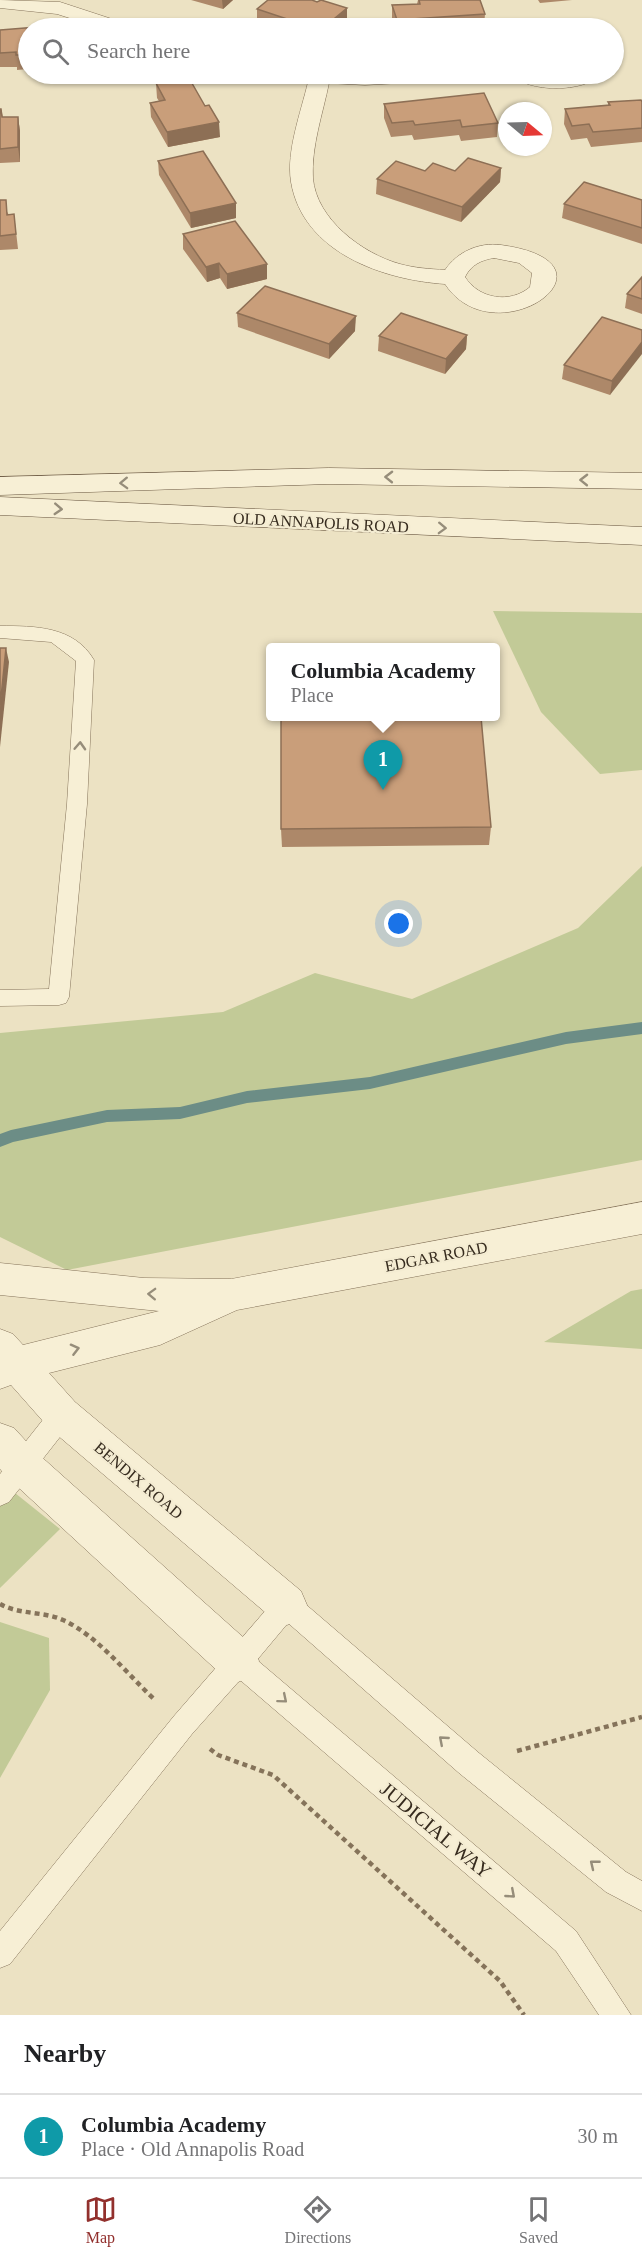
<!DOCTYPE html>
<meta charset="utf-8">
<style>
:root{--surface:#fff;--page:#f2f2f2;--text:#202124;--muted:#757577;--line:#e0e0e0;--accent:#92302d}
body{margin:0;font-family:Georgia,serif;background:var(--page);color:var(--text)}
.compass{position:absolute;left:498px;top:102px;width:54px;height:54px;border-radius:50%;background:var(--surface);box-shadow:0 2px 4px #0004;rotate:109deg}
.you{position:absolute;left:399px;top:924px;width:21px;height:21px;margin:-15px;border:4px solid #fff;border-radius:50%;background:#1a73e8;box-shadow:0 0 0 9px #1a73e833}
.badge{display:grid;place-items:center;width:39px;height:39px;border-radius:50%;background:var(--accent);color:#fff;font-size:20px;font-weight:700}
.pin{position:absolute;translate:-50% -50px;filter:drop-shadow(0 2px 3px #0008)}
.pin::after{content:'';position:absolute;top:32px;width:21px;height:18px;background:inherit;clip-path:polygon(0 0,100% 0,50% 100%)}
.popup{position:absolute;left:266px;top:643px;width:234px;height:78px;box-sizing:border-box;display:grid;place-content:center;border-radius:6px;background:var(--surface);filter:drop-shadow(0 2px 4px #0005);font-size:20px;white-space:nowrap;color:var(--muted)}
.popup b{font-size:22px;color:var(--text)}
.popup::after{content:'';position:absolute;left:50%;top:100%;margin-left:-12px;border:12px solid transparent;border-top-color:var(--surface)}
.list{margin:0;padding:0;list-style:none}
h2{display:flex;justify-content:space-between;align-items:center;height:78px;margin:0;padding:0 24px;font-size:26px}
h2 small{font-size:20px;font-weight:400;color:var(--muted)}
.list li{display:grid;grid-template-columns:39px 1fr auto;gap:18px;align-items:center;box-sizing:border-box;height:84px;padding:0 24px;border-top:2px solid var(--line)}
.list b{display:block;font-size:22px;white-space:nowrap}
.list p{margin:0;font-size:20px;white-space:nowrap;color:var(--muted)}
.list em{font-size:20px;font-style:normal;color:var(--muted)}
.icon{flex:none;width:33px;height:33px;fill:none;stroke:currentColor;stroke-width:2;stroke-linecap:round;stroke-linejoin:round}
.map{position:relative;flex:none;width:642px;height:2015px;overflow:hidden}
.search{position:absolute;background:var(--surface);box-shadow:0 2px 4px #0004;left:18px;right:18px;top:18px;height:66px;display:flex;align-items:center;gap:15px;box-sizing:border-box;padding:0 21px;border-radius:33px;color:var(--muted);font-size:22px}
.sheet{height:162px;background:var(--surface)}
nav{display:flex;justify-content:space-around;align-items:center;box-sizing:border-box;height:84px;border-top:2px solid var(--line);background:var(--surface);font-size:16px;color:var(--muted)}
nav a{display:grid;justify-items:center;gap:3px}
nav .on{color:var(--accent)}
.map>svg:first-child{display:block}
.green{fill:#c2ca97}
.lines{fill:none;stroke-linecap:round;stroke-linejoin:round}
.stream{fill:#6c8d86;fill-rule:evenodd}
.lane-casing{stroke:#85735a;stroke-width:1}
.street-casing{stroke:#85735a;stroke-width:1}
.secondary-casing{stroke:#67543e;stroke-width:1}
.path{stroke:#85735a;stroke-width:4.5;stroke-dasharray:5 4;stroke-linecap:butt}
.lane{fill:#f7efd5;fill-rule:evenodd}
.street{fill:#f7efd5;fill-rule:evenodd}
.secondary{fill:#f7efd5;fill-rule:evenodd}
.wall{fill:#ad8869}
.shaded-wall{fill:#8d6f55}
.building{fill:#c99e7a;stroke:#8d6f55;stroke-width:1.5}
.oneway{stroke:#968d7a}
.labels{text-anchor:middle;stroke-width:4.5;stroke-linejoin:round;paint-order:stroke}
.street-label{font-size:16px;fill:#362b1e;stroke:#f4ecd2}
.near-street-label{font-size:20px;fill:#362b1e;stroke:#f4ecd2}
</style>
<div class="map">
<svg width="642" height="2015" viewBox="0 0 642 2015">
<rect width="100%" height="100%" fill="#ece2c3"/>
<!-- green -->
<g class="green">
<path d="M493 611 642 613V770L600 774 541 712Z"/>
<path d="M642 866V1160L67 1270 0 1237V1033L223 1012 315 973 412 999 578 928Z"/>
<path d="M642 1289V1349L544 1342 631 1291Z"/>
<path d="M0 1481 60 1529 0 1588Z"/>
<path d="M0 1622 49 1638 50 1690 0 1778Z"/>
</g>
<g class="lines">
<!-- stream -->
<path class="stream" d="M642 1022V1034L566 1044 370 1089 247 1103 180 1119 107 1122 13 1142 0 1147V1134L11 1130 107 1110 180 1107 247 1091 370 1077 566 1032Z"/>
<!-- lane casing -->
<g class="lane-casing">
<g id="lane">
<path d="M0 626C35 626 74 626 94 660L87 804 69 997 66 1003 59 1005 0 1006V990L49 989 67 804 76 661 51 642 0 638Z"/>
<path d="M62 1404 71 1407 74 1415 71 1423 9 1502 0 1506V1474L53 1407Z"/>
<path d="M287 1592 296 1596 479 1753 626 1872 642 1881V1911L606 1892 459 1773 288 1623 257 1660 576 1931 631 2015H599L556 1951 240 1680 192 1734 10 1964 0 1968V1931L174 1716 278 1596Z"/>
</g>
</g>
<!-- street casing -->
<g class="street-casing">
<g id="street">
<path d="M0 0 60 2 127 24 130 28H101L57 14 0 8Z"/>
<path d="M265 74H461L458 78 451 80 365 85 329 83C323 113 311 147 313 178 316 219 363 254 400 264 414 268 430 269 445 270 457 252 479 242 501 245 633 263 495 360 445 284 384 280 303 253 291 182 286 151 301 112 308 82L269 78ZM494 258 519 263 532 273 530 287C510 304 479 299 465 277 471 265 481 260 494 258Z"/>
<path d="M512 74H600C586 93 526 93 512 74Z"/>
<path d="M642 1202V1234L237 1310 160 1345 49 1373 75 1402 301 1591 307 1605 301 1619 287 1625 273 1619 49 1428 11 1385 0 1389V1329L13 1334 23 1345 159 1311 0 1295V1263L144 1278 231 1279Z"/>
<path d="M0 1423 14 1428 36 1452 253 1646 259 1661 253 1676 238 1682 223 1676 8 1478 0 1469Z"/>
</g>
</g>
<!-- secondary casing -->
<g class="secondary-casing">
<g id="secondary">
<path d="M329 468 642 473V489L329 484 0 495V477Z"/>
<path d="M0 497 642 527V545L0 515Z"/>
</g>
</g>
<!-- path -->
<g class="path">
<path d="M0 1604C20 1615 43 1611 63 1620 98 1636 127 1674 155 1700"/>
<path d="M210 1749 218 1755 273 1775 500 1981 524 2015"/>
<path d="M517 1751 642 1717"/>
</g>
<!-- lane -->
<use href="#lane" class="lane"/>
<!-- street -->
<use href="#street" class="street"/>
<!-- secondary -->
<use href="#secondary" class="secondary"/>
</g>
<!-- wall -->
<g class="wall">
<path d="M191 0H233L223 9Z"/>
<path d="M418 0H480L485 14 484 28H394L392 19V5L417 4Z"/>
<path d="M538 0H572L540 3Z"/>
<path d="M257 9 347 22 339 28H273L257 23Z"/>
<path d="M28 28V69L17 70V67H0V30Z"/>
<path d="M156 83 205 106 220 137 168 147 151 117 150 103 159 101 157 98Z"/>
<path d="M608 102H642V142L591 147 587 138 571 140 564 124 565 109 608 105Z"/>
<path d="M384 104 498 123 497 137 461 141 459 135 414 140 412 135 391 137 384 118Z"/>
<path d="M0 109H1L3 117H18L20 131V162L0 163Z"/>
<path d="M158 161 236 203V218L191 228 159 175Z"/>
<path d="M501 168 500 182 461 222 376 194 377 179 455 171Z"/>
<path d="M0 200 9 215 14 214 18 249 0 250Z"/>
<path d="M642 200V244L562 218 564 204Z"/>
<path d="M183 234 267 279 227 289 220 278 207 282 183 249Z"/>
<path d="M642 277V314L625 308 627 294Z"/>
<path d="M237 313 355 331 329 359 238 327Z"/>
<path d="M642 330 610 395 562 379 564 365Z"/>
<path d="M467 335 466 349 445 374 378 351 379 336Z"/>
<path d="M491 827 489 845 282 847 281 829Z"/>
</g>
<!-- shaded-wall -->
<g class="shaded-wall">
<path d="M222 0H233L223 9Z"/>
<path d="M347 8V22L339 28H323Z"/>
<path d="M18 117 20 131V162L18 147Z"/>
<path d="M219 122 220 137 168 147 167 132Z"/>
<path d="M501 168 500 182 461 222 462 207Z"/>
<path d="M236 203V218L191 228 190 213Z"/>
<path d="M219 263 220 278 207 282 206 267Z"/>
<path d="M267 264V279L227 289V274Z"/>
<path d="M356 316 355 331 329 359V344Z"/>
<path d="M467 335 466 349 445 374 446 359Z"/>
<path d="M642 342V354L610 395 612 381Z"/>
<path d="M6 648 9 662 0 747V707Z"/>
</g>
<!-- building -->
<g class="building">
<path d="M268 0H312L317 2 321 0 347 8 323 28H314L257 9Z"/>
<path d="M419 0H480L485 14 397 20 392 5 420 4Z"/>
<path d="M49 26V28H28V55H16V52L0 53V30Z"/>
<path d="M189 78 205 106 209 105 219 122 167 132 150 103 165 100 156 83Z"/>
<path d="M484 93 498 123 462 127 460 120 415 125 413 121 392 123 384 104Z"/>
<path d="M641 100 642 102V128L593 132 589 124 572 126 565 109 610 105 608 102Z"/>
<path d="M0 109H1L2 117H18V147L0 149Z"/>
<path d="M203 151 236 203 190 213 158 161Z"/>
<path d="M468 158 501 168 462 207 377 179 396 161 425 171 433 163 455 171Z"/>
<path d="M584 182 642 200V228L564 204Z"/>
<path d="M0 200H6L7 215 14 214 16 234 0 236Z"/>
<path d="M235 221 267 264 227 274 219 263 206 267 183 234Z"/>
<path d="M642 277V299L627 294Z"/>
<path d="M265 286 356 316 329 344 237 313Z"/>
<path d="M401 313 467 335 446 359 379 336Z"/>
<path d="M602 317 642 330V342L612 381 564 365Z"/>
<path d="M0 648H6L0 707Z"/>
<path d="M281 717H481L491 827 281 829Z"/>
</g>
<!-- one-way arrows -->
<defs><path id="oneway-chevron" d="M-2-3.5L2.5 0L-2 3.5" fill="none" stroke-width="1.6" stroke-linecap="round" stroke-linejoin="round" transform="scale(1.5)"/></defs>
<g class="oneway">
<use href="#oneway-chevron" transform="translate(389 477) rotate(-179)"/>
<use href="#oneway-chevron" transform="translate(584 480) rotate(-179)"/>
<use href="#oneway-chevron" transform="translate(124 483) rotate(178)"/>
<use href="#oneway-chevron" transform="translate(58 509) rotate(3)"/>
<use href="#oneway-chevron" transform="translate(442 528) rotate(2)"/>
<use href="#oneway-chevron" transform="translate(80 746) rotate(-87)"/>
<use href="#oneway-chevron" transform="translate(152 1294) rotate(-178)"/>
<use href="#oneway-chevron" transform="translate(75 1349) rotate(-14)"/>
<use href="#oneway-chevron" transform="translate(283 1699) rotate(40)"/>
<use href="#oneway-chevron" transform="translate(443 1740) rotate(-139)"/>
<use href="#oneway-chevron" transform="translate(594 1864) rotate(-141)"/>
<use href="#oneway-chevron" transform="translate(511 1894) rotate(41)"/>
</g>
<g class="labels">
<!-- street labels -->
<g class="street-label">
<text transform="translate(321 522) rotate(3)" y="6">OLD ANNAPOLIS ROAD</text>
<text transform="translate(436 1256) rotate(-11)" y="6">EDGAR ROAD</text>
<text transform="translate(139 1480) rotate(40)" y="6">BENDIX ROAD</text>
</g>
<!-- near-street labels -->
<g class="near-street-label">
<text transform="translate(436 1830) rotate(40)" y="7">JUDICIAL WAY</text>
</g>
</g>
</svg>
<svg class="compass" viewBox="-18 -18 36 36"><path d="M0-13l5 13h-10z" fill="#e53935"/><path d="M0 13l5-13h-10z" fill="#757577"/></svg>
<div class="you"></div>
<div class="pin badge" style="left:383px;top:790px;background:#0f9aa8">1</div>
<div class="popup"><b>Columbia Academy</b>Place</div>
<div class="search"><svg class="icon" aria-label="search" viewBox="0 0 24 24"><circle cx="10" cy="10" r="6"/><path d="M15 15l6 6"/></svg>Search here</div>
</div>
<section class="sheet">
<h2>Nearby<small></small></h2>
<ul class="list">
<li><span class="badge" style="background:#0f9aa8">1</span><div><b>Columbia Academy</b><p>Place · Old Annapolis Road</p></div><em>30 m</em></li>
</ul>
</section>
<nav>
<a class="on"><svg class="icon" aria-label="map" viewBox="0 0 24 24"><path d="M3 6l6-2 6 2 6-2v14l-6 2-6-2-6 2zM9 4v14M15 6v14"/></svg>Map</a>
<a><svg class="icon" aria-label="directions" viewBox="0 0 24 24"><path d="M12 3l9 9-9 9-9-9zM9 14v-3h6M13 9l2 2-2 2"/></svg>Directions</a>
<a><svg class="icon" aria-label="saved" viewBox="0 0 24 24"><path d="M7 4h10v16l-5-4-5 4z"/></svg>Saved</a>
</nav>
